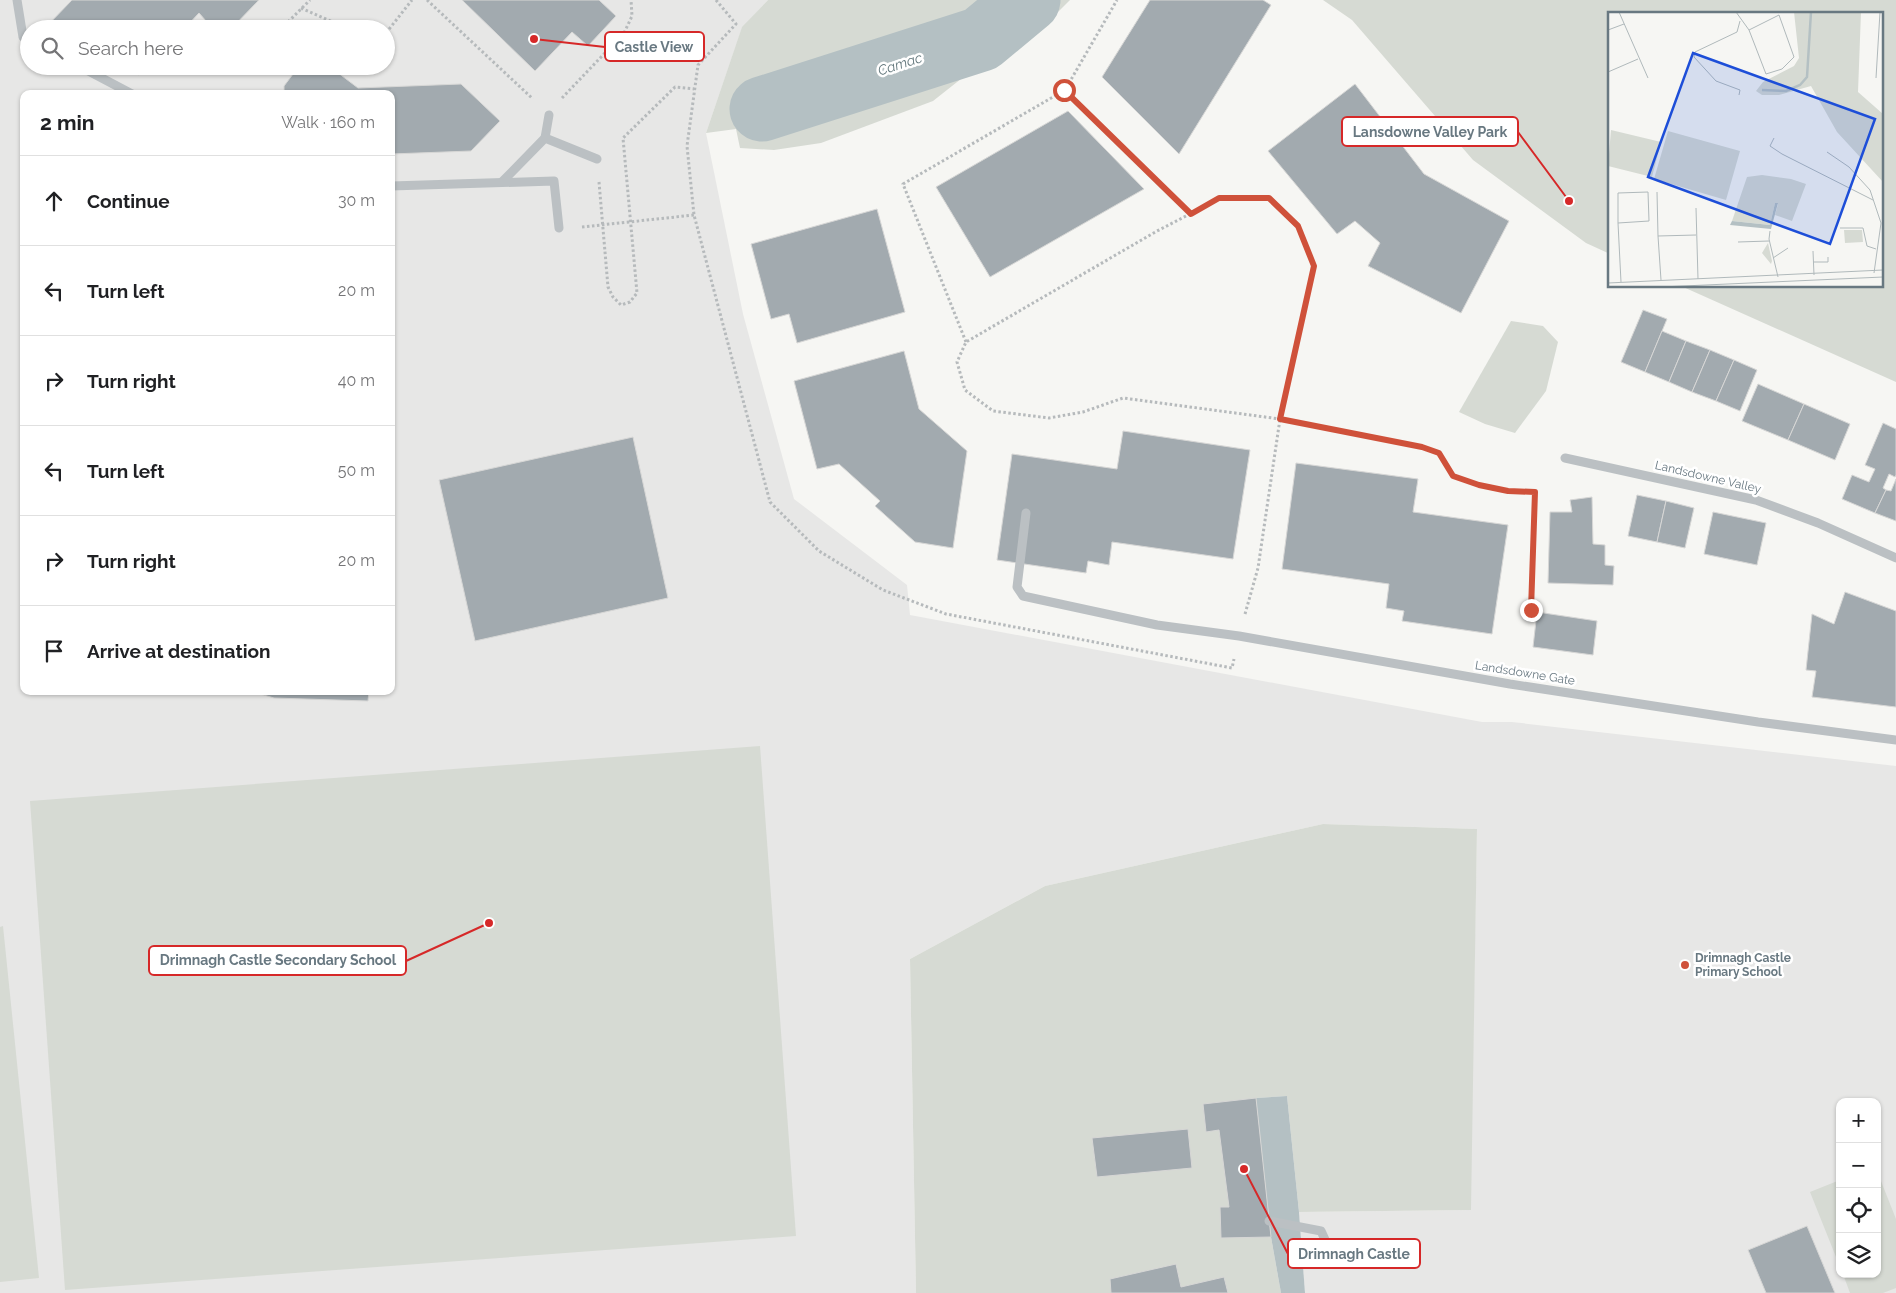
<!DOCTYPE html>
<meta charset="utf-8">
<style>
:root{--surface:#fff;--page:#f2f2f2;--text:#202124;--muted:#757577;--line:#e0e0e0}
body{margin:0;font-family:Raleway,sans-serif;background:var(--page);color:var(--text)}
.controls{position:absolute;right:15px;bottom:15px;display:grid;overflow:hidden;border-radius:10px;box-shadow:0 1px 4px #0004}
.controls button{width:45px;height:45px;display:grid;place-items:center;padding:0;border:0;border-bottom:1px solid var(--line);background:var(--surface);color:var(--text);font:25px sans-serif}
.stop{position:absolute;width:15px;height:15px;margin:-11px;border:4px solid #cf513a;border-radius:50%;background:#fff}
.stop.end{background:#cf513a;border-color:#fff;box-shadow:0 1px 5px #0008}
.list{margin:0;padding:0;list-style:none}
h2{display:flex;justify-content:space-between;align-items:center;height:65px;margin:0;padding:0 20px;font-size:21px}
h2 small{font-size:16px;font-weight:400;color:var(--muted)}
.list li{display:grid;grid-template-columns:32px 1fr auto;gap:15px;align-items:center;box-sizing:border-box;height:90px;padding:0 20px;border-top:1px solid var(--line)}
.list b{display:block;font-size:19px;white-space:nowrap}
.list em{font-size:16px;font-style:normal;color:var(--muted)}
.icon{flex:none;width:28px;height:28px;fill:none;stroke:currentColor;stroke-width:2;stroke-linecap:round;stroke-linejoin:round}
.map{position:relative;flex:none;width:1896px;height:1293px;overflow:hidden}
.search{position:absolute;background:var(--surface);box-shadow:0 1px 4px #0004;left:20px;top:20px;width:375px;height:55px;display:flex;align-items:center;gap:12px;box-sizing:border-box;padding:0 18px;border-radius:28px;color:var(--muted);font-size:19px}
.panel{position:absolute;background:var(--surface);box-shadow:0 1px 4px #0004;left:20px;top:90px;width:375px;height:605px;border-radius:10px}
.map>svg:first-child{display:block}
.built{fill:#e7e7e6;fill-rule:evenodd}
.green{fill:#d6dad3}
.water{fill:#b4c0c3}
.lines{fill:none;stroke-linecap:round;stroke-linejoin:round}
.river{stroke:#b4c0c3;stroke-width:65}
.building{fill:#a2aaaf;stroke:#d7d7d6}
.path{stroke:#b6babc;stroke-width:3;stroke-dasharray:2.5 2.5;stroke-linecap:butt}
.minor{stroke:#bbc0c3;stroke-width:9}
.route{stroke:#cf513a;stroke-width:6}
.poi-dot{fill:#cf513a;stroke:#fff;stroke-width:2}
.labels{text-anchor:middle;stroke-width:5;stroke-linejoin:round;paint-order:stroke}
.street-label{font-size:12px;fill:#687881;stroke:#fff}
.poi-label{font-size:12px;font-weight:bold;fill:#687881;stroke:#fff;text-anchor:start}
.water-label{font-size:14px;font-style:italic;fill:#64787d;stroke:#fff}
.inset-river{fill:none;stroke:#b4c0c3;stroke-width:2.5}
.inset-road{fill:none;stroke:#b0b9bb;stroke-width:1}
.view{fill:#1d4ed8;fill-opacity:0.15;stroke:#1d4ed8;stroke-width:2.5}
.inset-edge{fill:none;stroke:#687881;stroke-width:2.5}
.leader{fill:none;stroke:#d62828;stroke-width:2}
.callout-dot{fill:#d62828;stroke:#fff;stroke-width:2}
.callout{fill:#fff;stroke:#d62828;stroke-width:2}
.callout-label{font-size:14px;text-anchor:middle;font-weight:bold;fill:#687881}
</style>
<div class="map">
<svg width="1896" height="1293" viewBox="0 0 1896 1293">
<rect width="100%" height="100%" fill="#f6f6f3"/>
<!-- built -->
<path class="built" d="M0 0H768L742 28 706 133 743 314 794 499 907 585 910 615 1482 722H1512L1896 766V1293H1305L1299 1212 1470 1210 1477 829 1323 824 1045 886 910 959 916 1293H0ZM29 29H386V66H29ZM24 94H391V691H24ZM1840 1102H1877V1274H1840Z"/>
<!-- green -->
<g class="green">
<path d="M768 0H1070L1053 17 992 50 985 60 933 101 821 143 774 150 740 148 736 129 706 133 742 27Z"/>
<path d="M1323 0H1896V382L1681 286H1882V14H1610V254L1586 243 1473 160 1352 20Z"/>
<path d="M1511 321 1543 326 1558 342 1546 391 1515 433 1485 424 1459 412Z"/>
<path d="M760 746 796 1236 65 1290 30 801Z"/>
<path d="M1323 824 1477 829 1471 1210 1299 1212 1287 1096 1256 1098 1271 1237 1281 1293H916L910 959 1045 886Z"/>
<path d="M3 926 39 1278 0 1282V927Z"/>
<path d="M1877 1171 1896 1219V1288L1883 1293H1850L1843 1274H1877Z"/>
<path d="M1840 1180V1267L1810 1192Z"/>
</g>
<!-- water -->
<path class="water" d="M1287 1096 1299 1212 1305 1293H1281L1271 1237 1256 1098Z"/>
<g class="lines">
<!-- river -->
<path class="river" d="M762 109 981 39 1028 0"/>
</g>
<!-- building -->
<g class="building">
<path d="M72 0H259L231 29H213L199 13 184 29 45 28Z"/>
<path d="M462 0H599L616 16 588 46 572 32 535 71Z"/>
<path d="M1150 0H1263L1271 5 1179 154 1102 77Z"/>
<path d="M122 66H147L139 75Z"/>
<path d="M299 66H308L315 72 320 66H329L358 88 461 84 500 121 471 151 391 154V94H284V86Z"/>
<path d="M1355 84 1424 174 1509 221 1461 313 1368 266 1380 243 1355 221 1337 234 1268 151Z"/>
<path d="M1068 111 1144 189 990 277 936 187Z"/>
<path d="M877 209 905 312 797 343 789 314 771 319 751 244Z"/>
<path d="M1643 310 1667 319 1645 372 1621 362Z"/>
<path d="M1662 331 1686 341 1669 382 1645 372Z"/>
<path d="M1686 341 1710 350 1692 392 1669 382Z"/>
<path d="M1710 350 1734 360 1716 401 1692 392Z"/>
<path d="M904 351 919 409 967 451 953 548 915 542 875 506 880 501 839 464 817 469 794 381Z"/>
<path d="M1734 360 1757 370 1740 411 1716 401Z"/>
<path d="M1758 384 1804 404 1788 440 1742 421Z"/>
<path d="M1804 404 1850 424 1835 460 1788 440Z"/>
<path d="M1883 423 1896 429V475L1895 477 1889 474 1883 488 1886 490 1875 513 1842 499 1852 475 1869 482 1875 469 1865 465Z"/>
<path d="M1123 431 1250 450 1233 559 1112 542 1109 565 1088 561 1086 573 997 560 1012 454 1117 469Z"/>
<path d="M633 437 668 598 475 641 439 480Z"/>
<path d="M1296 463 1418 479 1413 512 1508 525 1492 634 1402 621 1404 611 1386 608 1389 584 1282 569Z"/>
<path d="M1896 479V521L1875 513 1886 490 1891 491Z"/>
<path d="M1637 495 1666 501 1657 542 1628 536Z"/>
<path d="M1592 497 1593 544 1605 545V565L1614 566 1613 585 1548 583 1550 512H1572L1570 500Z"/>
<path d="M1666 501 1694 508 1685 548 1657 542Z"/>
<path d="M1713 512 1766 523 1757 565 1704 554Z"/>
<path d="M1845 592 1896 611V707L1812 697 1816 671 1806 670 1812 614 1834 624Z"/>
<path d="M1537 612 1597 621 1593 655 1533 647Z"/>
<path d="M250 691H369L368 701 274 698Z"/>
<path d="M1256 1098 1271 1237 1221 1238 1220 1207H1229L1219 1130 1206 1132 1203 1104Z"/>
<path d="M1188 1129 1192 1168 1097 1177 1092 1138Z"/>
<path d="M1807 1226 1835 1293H1766L1748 1250Z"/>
<path d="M1176 1264 1181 1287 1224 1277 1228 1293H1111L1110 1279Z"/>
</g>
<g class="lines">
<!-- path -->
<g class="path">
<path d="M427 0 533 99"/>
<path d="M716 0 736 24 698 65 687 146 694 215 770 502 819 551 883 590 946 614 1232 668 1234 659"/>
<path d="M301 8 349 29"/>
<path d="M281 29 310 0"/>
<path d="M386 33 412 0"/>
<path d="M1065 90 1191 214"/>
<path d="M562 98 624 33 632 16 631 0"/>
<path d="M599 182 608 287 613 297 621 305 630 302 637 293 623 138 675 87 694 89"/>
<path d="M582 227 694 215"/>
<path d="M966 342 903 184 1065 90 1117 0"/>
<path d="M1245 614 1258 568 1280 419 1314 266 1298 226 1269 199H1219L1157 231 966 342 957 362 965 390 993 411 1049 418 1083 412 1123 398 1280 419 1422 447 1439 453 1453 476 1479 485 1508 491 1535 492 1531 610"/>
</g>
<!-- minor -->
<g class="minor">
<path d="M17 0 23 37 29 40"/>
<path d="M79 66 132 94"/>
<path d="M545 138 549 115"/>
<path d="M502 182 545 138 597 159"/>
<path d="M391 186 554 181 559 228"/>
<path d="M1565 458 1756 500 1818 523 1896 558"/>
<path d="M1026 513 1017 587 1023 596 1157 625 1239 636 1510 684 1758 722 1896 740"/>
<path d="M1269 1221 1321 1231 1333 1257"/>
</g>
</g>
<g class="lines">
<!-- route -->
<path class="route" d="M1064 90 1191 214 1219 198H1269L1298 226 1314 266 1280 419 1422 447 1439 453 1453 476 1479 485 1508 491 1535 492 1531 610"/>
</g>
<!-- markers -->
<circle class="poi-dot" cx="1685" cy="965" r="5"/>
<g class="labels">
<!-- street labels -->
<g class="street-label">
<text transform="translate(1708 477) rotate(13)" y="4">Landsdowne Valley</text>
<text transform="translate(1525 673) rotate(9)" y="4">Landsdowne Gate</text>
</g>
<!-- poi labels -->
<g class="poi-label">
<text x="1695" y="962">Drimnagh Castle<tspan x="1695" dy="14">Primary School</tspan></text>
</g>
<!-- water labels -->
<g class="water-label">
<text transform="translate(900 64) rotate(-18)" y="5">Camac</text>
</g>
</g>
<!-- overview -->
<g transform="translate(1608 12)">
<rect width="275" height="275" fill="#f6f6f3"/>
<path d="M186 0H253L250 80 275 102V170L229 120 203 74 171 83H154L148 79 155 70 186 54 191 46ZM3 118 53 130 44 165 0 154ZM60 119 132 139 118 188 46 167ZM154 163 183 167 198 172 184 209 167 203 170 192 167 191 162 213 124 209 139 165ZM236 218H254L255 230 237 231ZM160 231 164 249 163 252 154 241Z" fill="#d6dad3"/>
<path d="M167 191H170L163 217 122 213 124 209 162 213Z" fill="#b4c0c3"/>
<path class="inset-river" d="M154 78 178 79 192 73 199 65 203 0"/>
<path class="inset-road" d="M11 0 40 66M128 0 141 18 171 3 186 45 174 57 158 62 141 18M0 18 16 12M0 60 30 47M268 66 272 0M131 83 132 78 108 69 86 45 87 40 129 20 132 9M166 126 162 134 174 142 265 188M219 140 241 155 262 178 273 211 266 261M49 180 50 224M88 196 90 267M10 211V181L40 180 41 209 10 211 13 270M232 216H255L259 234 268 237M162 219 161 227 170 265M130 230 161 229M205 239 206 263M165 246 180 236M205 250H220V245M53 268 50 224 88 223M0 271 275 258M53 275 275 265"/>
<path class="view" d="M85 41 267 107 222 232 40 165Z"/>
<rect width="275" height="275" class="inset-edge"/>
</g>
<!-- callouts -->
<path class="leader" d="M534 39L605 47M1569 201L1518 132M489 923L406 961M1244 1169L1288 1254"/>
<g class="callout-dot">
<circle cx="534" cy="39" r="5"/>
<circle cx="1569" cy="201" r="5"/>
<circle cx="489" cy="923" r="5"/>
<circle cx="1244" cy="1169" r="5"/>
</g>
<g class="callout">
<rect x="605" y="32" width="99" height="29" rx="5"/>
<rect x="1342" y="117" width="176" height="29" rx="5"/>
<rect x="149" y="946" width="257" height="29" rx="5"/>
<rect x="1288" y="1239" width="132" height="29" rx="5"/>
</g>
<g class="callout-label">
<text x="654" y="52">Castle View</text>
<text x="1430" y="137">Lansdowne Valley Park</text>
<text x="278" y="965">Drimnagh Castle Secondary School</text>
<text x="1354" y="1259">Drimnagh Castle</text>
</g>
</svg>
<div class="controls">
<button>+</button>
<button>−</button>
<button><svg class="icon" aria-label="locate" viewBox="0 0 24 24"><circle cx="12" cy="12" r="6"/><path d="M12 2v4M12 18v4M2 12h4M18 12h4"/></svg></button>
<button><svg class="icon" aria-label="layers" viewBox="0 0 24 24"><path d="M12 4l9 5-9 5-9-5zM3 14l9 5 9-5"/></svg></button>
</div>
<div class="stop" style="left:1064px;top:90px"></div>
<div class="stop end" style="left:1531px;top:610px"></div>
<div class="search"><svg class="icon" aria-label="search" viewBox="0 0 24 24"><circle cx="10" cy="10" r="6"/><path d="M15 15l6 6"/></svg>Search here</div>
<section class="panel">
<h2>2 min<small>Walk · 160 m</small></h2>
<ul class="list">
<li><svg class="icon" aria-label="ahead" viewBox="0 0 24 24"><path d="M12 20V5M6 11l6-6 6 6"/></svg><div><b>Continue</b></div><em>30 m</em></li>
<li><svg class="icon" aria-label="left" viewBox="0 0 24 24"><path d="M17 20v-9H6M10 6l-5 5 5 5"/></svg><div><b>Turn left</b></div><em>20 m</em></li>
<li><svg class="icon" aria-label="right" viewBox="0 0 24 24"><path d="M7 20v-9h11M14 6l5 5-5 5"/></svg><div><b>Turn right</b></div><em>40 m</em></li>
<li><svg class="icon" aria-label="left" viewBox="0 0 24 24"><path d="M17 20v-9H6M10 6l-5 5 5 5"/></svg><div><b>Turn left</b></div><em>50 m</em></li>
<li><svg class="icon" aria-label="right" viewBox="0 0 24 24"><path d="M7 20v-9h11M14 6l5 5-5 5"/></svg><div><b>Turn right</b></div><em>20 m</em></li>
<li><svg class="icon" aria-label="arrive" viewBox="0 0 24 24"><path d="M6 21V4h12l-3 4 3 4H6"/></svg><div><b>Arrive at destination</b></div></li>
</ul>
</section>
</div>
